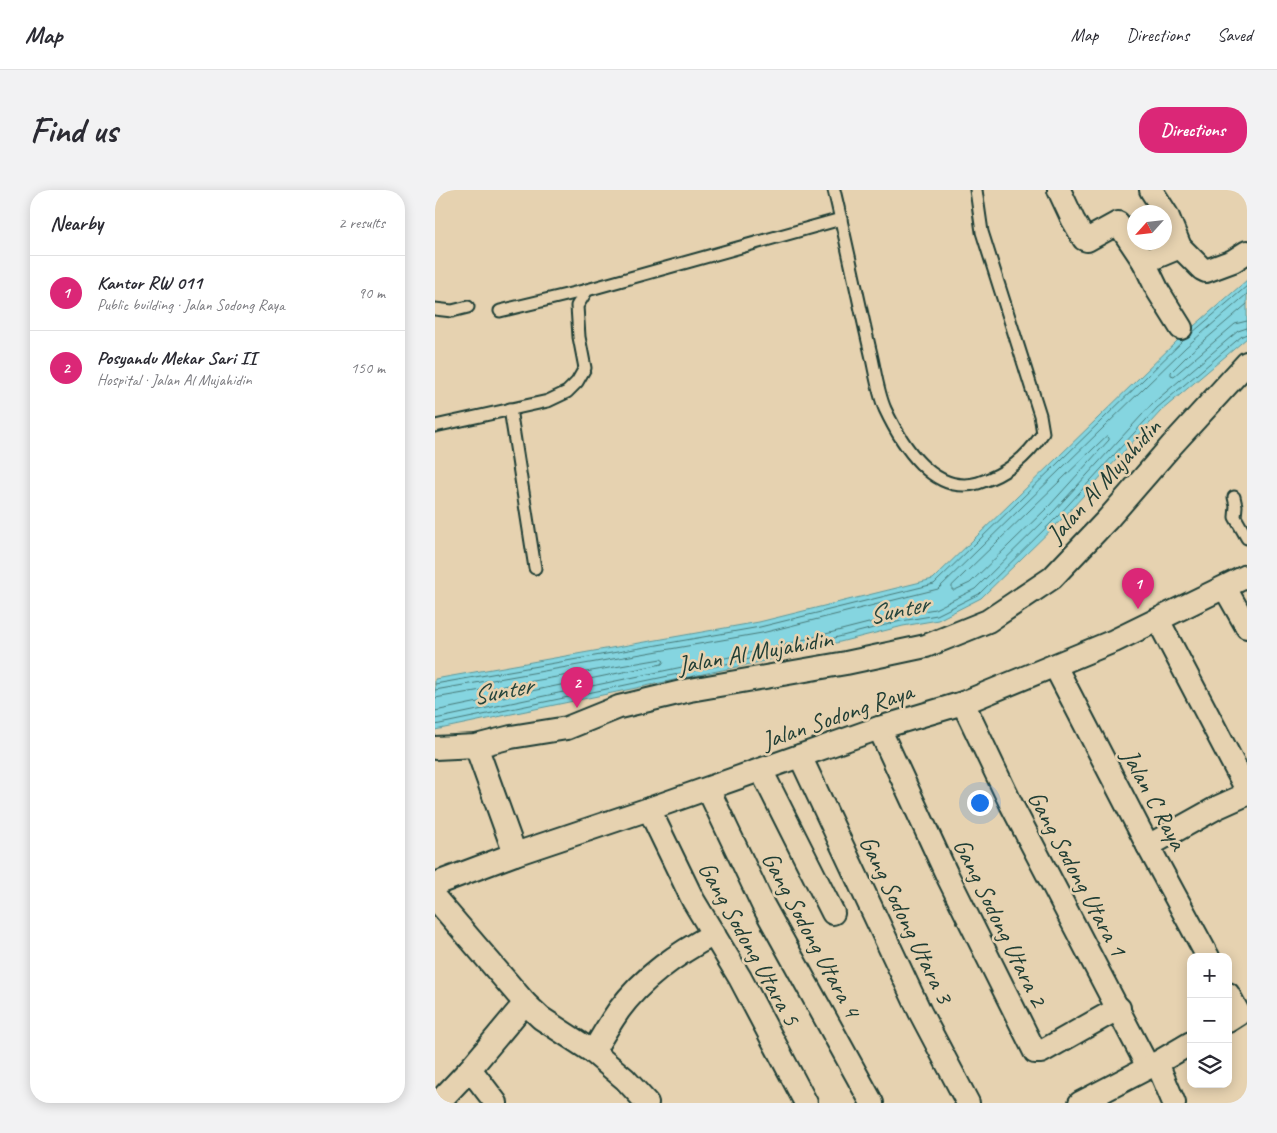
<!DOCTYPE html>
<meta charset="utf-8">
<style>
:root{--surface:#fff;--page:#f2f2f3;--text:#2b2b33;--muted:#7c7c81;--line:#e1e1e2;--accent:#db2777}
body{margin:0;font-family:Caveat,sans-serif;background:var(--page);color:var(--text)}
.controls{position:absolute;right:15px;bottom:15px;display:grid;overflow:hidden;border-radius:10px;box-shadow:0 2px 12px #0003}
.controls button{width:45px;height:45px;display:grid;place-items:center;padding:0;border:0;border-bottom:1px solid var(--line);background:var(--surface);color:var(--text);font:25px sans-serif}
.compass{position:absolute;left:692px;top:15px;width:45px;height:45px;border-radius:50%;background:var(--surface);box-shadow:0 2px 12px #0003;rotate:243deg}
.you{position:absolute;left:544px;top:612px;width:18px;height:18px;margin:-12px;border:4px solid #fff;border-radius:50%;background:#1a73e8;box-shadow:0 0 0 8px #1a73e833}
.badge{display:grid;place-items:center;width:32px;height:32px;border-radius:50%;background:var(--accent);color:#fff;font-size:16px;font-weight:700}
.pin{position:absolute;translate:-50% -41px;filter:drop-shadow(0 1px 2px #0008)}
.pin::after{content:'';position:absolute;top:26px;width:18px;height:15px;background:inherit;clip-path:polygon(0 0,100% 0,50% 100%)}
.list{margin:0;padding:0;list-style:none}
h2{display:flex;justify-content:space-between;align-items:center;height:65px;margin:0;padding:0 20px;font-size:21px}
h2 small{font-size:16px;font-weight:400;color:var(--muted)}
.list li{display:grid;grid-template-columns:32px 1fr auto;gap:15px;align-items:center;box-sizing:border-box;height:75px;padding:0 20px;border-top:1px solid var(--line)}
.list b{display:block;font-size:19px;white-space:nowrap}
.list p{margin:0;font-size:16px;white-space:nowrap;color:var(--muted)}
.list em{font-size:16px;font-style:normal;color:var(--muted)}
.icon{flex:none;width:28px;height:28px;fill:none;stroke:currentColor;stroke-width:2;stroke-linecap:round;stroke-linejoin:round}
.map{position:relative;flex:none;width:812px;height:913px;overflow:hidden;border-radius:20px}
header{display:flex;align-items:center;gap:30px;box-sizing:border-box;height:70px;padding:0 25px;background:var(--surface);border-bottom:1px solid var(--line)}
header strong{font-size:24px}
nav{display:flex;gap:28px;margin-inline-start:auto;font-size:18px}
.intro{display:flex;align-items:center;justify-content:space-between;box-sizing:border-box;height:120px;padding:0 30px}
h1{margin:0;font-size:35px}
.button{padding:12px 22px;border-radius:20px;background:var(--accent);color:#fff;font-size:18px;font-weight:700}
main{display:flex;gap:30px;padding:0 30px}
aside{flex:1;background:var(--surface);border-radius:20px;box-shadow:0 2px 12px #0003}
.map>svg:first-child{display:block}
.water{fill:#85d5e0;stroke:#5c989b}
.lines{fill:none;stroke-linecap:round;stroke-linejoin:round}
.shore{stroke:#487a79;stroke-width:1}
.service-casing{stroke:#1f3d34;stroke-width:15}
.minor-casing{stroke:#1f3d34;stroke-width:26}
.service{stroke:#e6d2b0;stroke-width:11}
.minor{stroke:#e6d2b0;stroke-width:22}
.labels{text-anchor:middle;stroke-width:5;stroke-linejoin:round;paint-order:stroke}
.street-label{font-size:25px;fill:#1f3d34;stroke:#e6d2b0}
.water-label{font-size:26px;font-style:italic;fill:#24453d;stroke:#e6d2b0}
</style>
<header>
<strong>Map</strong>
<nav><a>Map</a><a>Directions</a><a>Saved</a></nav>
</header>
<div class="intro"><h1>Find us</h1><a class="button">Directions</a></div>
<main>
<aside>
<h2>Nearby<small>2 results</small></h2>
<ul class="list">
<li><span class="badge">1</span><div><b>Kantor RW 011</b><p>Public building · Jalan Sodong Raya</p></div><em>90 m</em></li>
<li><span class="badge">2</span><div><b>Posyandu Mekar Sari II</b><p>Hospital · Jalan Al Mujahidin</p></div><em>150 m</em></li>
</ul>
</aside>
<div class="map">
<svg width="812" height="913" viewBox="0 0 812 913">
<rect width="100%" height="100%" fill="#e6d2b0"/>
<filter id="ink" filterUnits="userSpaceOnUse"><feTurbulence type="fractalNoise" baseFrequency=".02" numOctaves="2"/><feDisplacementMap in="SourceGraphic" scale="10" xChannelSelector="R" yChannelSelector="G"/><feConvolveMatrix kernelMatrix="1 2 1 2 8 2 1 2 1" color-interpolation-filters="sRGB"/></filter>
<g filter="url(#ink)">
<!-- water -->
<path class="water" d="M812 90V148L726 221 627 329 546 408 503 430 468 436 330 471 0 540V489L324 432 498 389 744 149Z"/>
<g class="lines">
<!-- shore -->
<g class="shore">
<path d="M812 114 756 162 736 182V185L739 186 800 134 812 131"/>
<path d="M757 143 812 96"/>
<path d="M672 246 674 248V250L614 316 535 393 520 400H517V396Z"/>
<path d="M0 494 325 437 499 394 750 149"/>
<path d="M0 500 327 443 503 399 751 157 812 104"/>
<path d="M0 508 226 469 229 471 227 474 0 521"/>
<path d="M0 529 328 460 465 425 500 419 540 399 619 321 718 213 803 141 812 138"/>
<path d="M0 535 329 466 466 431 502 425 544 404 623 326 722 218 807 146 812 144"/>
</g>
<!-- service casing -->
<g class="service-casing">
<g id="service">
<path d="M399 0C412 54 423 109 436 164 440 181 443 203 450 219 466 253 498 306 543 293 572 284 591 268 608 243L605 225 547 42 541 0"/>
<path d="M0 119 17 121 33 117"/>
<path d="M65 121 152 100"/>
<path d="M75 219 100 378"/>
<path d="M0 236 113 211 132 202 142 192 150 178 144 147 142 116 152 100 406 29"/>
<path d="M799 307 801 316 800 327 812 348"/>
</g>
</g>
<!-- minor casing -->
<g class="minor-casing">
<g id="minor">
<path d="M624 0 638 30 649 49 652 50 683 33 709 72 745 57"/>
<path d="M716 0 732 25 745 57 767 79 771 81 798 71 812 62"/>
<path d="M709 72 723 101 746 138"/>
<path d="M790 398 812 437"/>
<path d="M723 430 812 600"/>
<path d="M620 476 713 656 773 767"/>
<path d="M528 513 576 614 713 877"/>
<path d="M444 538 512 685 600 862H606L684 818"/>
<path d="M41 556 80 664"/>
<path d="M0 558 41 556 76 547 132 538 184 517 255 500 411 473 491 456 553 431 617 388 672 330 737 255 812 173"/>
<path d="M365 566 485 822 533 913"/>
<path d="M326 580 398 723"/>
<path d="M273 599 328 715 437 913"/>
<path d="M214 619 258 710 305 788 371 913"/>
<path d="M713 656 783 617 812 604"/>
<path d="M0 694 80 664 214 619 444 538 528 513 679 451 812 386"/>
<path d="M0 708 90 813 106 828 158 862 190 889 212 913"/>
<path d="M793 804 804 824 793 831"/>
<path d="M158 862C166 848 175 833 184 820 209 786 243 763 279 744"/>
<path d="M722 873 739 913"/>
<path d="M35 879 61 913"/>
<path d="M3 913 35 879 90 813"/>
<path d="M645 913 722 873 756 853"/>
</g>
</g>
<!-- service -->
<use href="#service" class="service"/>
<!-- minor -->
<use href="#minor" class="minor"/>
</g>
</g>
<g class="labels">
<!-- street labels -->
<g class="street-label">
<text transform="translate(668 290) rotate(-48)" y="9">Jalan Al Mujahidin</text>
<text transform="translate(320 461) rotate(-10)" y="9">Jalan Al Mujahidin</text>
<text transform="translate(402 525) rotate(-19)" y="9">Jalan Sodong Raya</text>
<text transform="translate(720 609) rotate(62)" y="9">Jalan C Raya</text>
<text transform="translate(643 683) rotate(62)" y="9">Gang Sodong Utara 1</text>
<text transform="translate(472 729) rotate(64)" y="9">Gang Sodong Utara 3</text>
<text transform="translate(566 732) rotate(64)" y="9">Gang Sodong Utara 2</text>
<text transform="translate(377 744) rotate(62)" y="9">Gang Sodong Utara 4</text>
<text transform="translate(315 753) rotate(61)" y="9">Gang Sodong Utara 5</text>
</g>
<!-- water labels -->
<g class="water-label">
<text transform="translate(463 419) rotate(-12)" y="9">Sunter</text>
<text transform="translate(67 500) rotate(-11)" y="9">Sunter</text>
</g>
</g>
</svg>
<div class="controls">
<button>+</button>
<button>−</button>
<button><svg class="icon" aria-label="layers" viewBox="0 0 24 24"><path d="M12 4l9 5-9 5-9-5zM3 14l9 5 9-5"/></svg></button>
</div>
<svg class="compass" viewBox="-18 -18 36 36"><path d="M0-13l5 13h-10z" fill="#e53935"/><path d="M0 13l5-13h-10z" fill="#7c7c81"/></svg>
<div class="you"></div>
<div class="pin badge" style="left:703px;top:419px">1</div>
<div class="pin badge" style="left:142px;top:518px">2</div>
</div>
</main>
